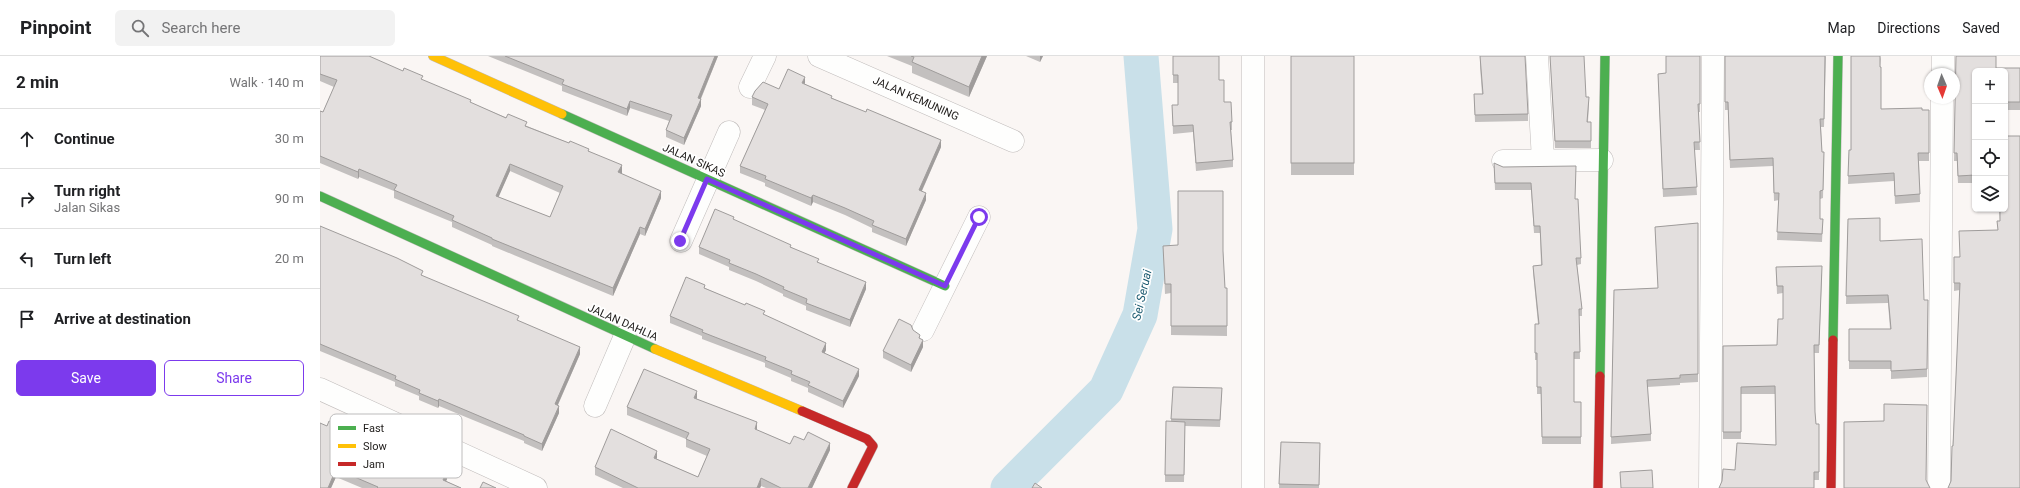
<!DOCTYPE html>
<meta charset="utf-8">
<style>
:root{--surface:#fff;--page:#f2f2f2;--text:#202124;--muted:#757577;--line:#e0e0e0;--accent:#7c3aed}
body{margin:0;font-family:Roboto,sans-serif;background:var(--page);color:var(--text)}
.controls{position:absolute;right:12px;top:12px;display:grid;overflow:hidden;border-radius:6px;box-shadow:0 1px 3px #0004}
.controls button{width:36px;height:36px;display:grid;place-items:center;padding:0;border:0;border-bottom:1px solid var(--line);background:var(--surface);color:var(--text);font:20px sans-serif}
.compass{position:absolute;left:1604px;top:12px;width:36px;height:36px;border-radius:50%;background:var(--surface);box-shadow:0 1px 3px #0004;rotate:178deg}
.stop{position:absolute;width:12px;height:12px;margin:-9px;border:3px solid #7c3aed;border-radius:50%;background:#fff}
.stop.end{background:#7c3aed;border-color:#fff;box-shadow:0 1px 4px #0008}
.list{margin:0;padding:0;list-style:none}
h2{display:flex;justify-content:space-between;align-items:center;height:52px;margin:0;padding:0 16px;font-size:17px}
h2 small{font-size:13px;font-weight:400;color:var(--muted)}
.list li{display:grid;grid-template-columns:26px 1fr auto;gap:12px;align-items:center;box-sizing:border-box;height:60px;padding:0 16px;border-top:1px solid var(--line)}
.list b{display:block;font-size:15px;white-space:nowrap}
.list p{margin:0;font-size:13px;white-space:nowrap;color:var(--muted)}
.list em{font-size:13px;font-style:normal;color:var(--muted)}
.actions{display:flex;gap:8px;padding:12px 16px}
.actions a{flex:1;padding:9px 0;border:1px solid var(--accent);border-radius:6px;text-align:center;font-size:14px;color:var(--accent)}
.actions .main{background:var(--accent);color:#fff}
.icon{flex:none;width:22px;height:22px;fill:none;stroke:currentColor;stroke-width:2;stroke-linecap:round;stroke-linejoin:round}
.map{position:relative;flex:none;width:1700px;height:432px;overflow:hidden}
header{display:flex;align-items:center;gap:24px;box-sizing:border-box;height:56px;padding:0 20px;background:var(--surface);border-bottom:1px solid var(--line)}
header strong{font-size:19px}
nav{display:flex;gap:22px;margin-inline-start:auto;font-size:14px}
.search{width:280px;height:36px;background:var(--page);display:flex;align-items:center;gap:10px;box-sizing:border-box;padding:0 14px;border-radius:6px;color:var(--muted);font-size:15px}
main{display:flex}
aside{flex:1;background:var(--surface)}
.map>svg:first-child{display:block}
.lines{fill:none;stroke-linecap:round;stroke-linejoin:round}
.river{stroke:#c9e0e9;stroke-width:35}
.street-casing{stroke:#c0bcbb;stroke-width:23}
.fast-casing{stroke:#c0bcbb;stroke-width:10}
.slow-casing{stroke:#c0bcbb;stroke-width:10}
.jam-casing{stroke:#c0bcbb;stroke-width:10}
.street{stroke:#fefefd;stroke-width:22}
.fast{stroke:#4caf50;stroke-width:9}
.slow{stroke:#ffc107;stroke-width:9}
.jam{stroke:#c62828;stroke-width:9}
.wall{fill:#c3c0bf;fill-rule:evenodd}
.shaded-wall{fill:#9f9c9b}
.building{fill:#e3dfde;stroke:#9f9c9b;fill-rule:evenodd}
.route{stroke:#7c3aed;stroke-width:5}
.labels{text-anchor:middle;stroke-width:3.5;stroke-linejoin:round;paint-order:stroke}
.street-label{font-size:11px;fill:#23201e;stroke:#fff}
.water-label{font-size:12px;font-style:italic;fill:#1c5b71;stroke:#fff}
.key{fill:#fff;stroke:#bdbcbc;stroke-width:1}
.key-label{font-size:11px;fill:#23201e}
</style>
<header>
<strong>Pinpoint</strong>
<div class="search"><svg class="icon" aria-label="search" viewBox="0 0 24 24"><circle cx="10" cy="10" r="6"/><path d="M15 15l6 6"/></svg>Search here</div>
<nav><a>Map</a><a>Directions</a><a>Saved</a></nav>
</header>
<main>
<aside>
<h2>2 min<small>Walk · 140 m</small></h2>
<ul class="list">
<li><svg class="icon" aria-label="ahead" viewBox="0 0 24 24"><path d="M12 20V5M6 11l6-6 6 6"/></svg><div><b>Continue</b></div><em>30 m</em></li>
<li><svg class="icon" aria-label="right" viewBox="0 0 24 24"><path d="M7 20v-9h11M14 6l5 5-5 5"/></svg><div><b>Turn right</b><p>Jalan Sikas</p></div><em>90 m</em></li>
<li><svg class="icon" aria-label="left" viewBox="0 0 24 24"><path d="M17 20v-9H6M10 6l-5 5 5 5"/></svg><div><b>Turn left</b></div><em>20 m</em></li>
<li><svg class="icon" aria-label="arrive" viewBox="0 0 24 24"><path d="M6 21V4h12l-3 4 3 4H6"/></svg><div><b>Arrive at destination</b></div></li>
</ul>
<div class="actions"><a class="main">Save</a><a>Share</a></div>
</aside>
<div class="map">
<svg width="1700" height="432" viewBox="0 0 1700 432">
<rect width="100%" height="100%" fill="#faf6f4"/>
<g class="lines">
<!-- river -->
<path class="river" d="M688 432 786 334 820 259 835 173 821 0"/>
<!-- street casing -->
<g class="street-casing">
<g id="street">
<path d="M499 0 693 85"/>
<path d="M933 0V432"/>
<path d="M1217 0 1223 104"/>
<path d="M1623 18V0"/>
<path d="M430 31 445 0"/>
<path d="M1183 105 1282 104"/>
<path d="M361 185 409 76"/>
<path d="M603 274 659 161"/>
<path d="M0 333 216 432"/>
<path d="M275 350 305 280"/>
<path d="M1390 432 1393 0"/>
<path d="M1619 432 1622 42"/>
</g>
</g>
<!-- fast casing -->
<g class="fast-casing">
<g id="fast">
<path d="M242 58 625 230"/>
<path d="M0 140 335 293"/>
<path d="M1513 284 1518 0"/>
<path d="M1280 320 1285 0"/>
</g>
</g>
<!-- slow casing -->
<g class="slow-casing">
<g id="slow">
<path d="M113 0 242 58"/>
<path d="M335 293 482 355"/>
</g>
</g>
<!-- jam casing -->
<g class="jam-casing">
<g id="jam">
<path d="M482 355 547 383 553 390 532 432"/>
<path d="M1278 432 1280 320"/>
<path d="M1511 432 1513 284"/>
</g>
</g>
<!-- street -->
<use href="#street" class="street"/>
<!-- fast -->
<use href="#fast" class="fast"/>
<!-- slow -->
<use href="#slow" class="slow"/>
<!-- jam -->
<use href="#jam" class="jam"/>
</g>
<!-- wall -->
<g class="wall">
<path d="M0 0 83 15 103 24 151 47 207 70 269 95 302 117 301 118 341 142 325 180 320 178 293 240 172 190V189L132 171V166L74 142V135L39 121 38 123 0 107V55L3 56 14 31 0 25ZM190 115 240 137 230 161 178 141Z"/>
<path d="M168 0H398L381 43V50L364 89 346 81V74L349 65 310 52 307 60 289 53 242 35V30Z"/>
<path d="M567 0H667L649 41 592 17V10Z"/>
<path d="M706 0H723L720 6Z"/>
<path d="M853 0 899 24 904 46 912 66V74H911L913 104V111L876 115 873 76 853 78 852 49H858V27H853Z"/>
<rect x="971" y="0" width="63" height="119"/>
<path d="M1160 0 1208 58V65L1155 66 1154 38H1162L1160 10Z"/>
<path d="M1230 0 1266 41 1269 48 1268 66H1271V92H1235Z"/>
<path d="M1380 0V56H1378L1380 94H1374L1377 139 1343 141 1338 18 1346 17Z"/>
<path d="M1506 0 1504 71H1501L1502 96H1504L1503 142 1500 143V163H1503L1502 186 1457 184 1459 144 1454 145 1453 110 1410 112 1408 54H1405V46Z"/>
<path d="M1561 0 1560 11 1561 53 1609 54V105H1599L1600 146 1575 148 1574 125 1528 128 1529 94H1531Z"/>
<path d="M1636 0 1676 12H1700V54H1685V15H1655V127H1638L1637 105H1634Z"/>
<path d="M485 28 512 42 621 91 602 135 606 144 586 190 552 176V172L525 159 493 146 491 150 445 130V127L420 117V110L445 54 432 49V41L459 33Z"/>
<path d="M1700 80 1631 425 1640 234 1634 235V201H1639L1678 174 1677 165H1680L1679 153H1685Z"/>
<path d="M1174 107 1255 143 1261 202V208L1257 209 1262 253V260H1259L1260 303H1254V346H1261V388H1222L1221 338H1217V304H1215V268H1218L1213 216V210L1221 209 1220 177H1214L1211 134H1175Z"/>
<path d="M1528 163 1560 185 1604 244H1608L1607 321 1571 323V313H1529V273H1570L1568 247 1526 248Z"/>
<path d="M414 164 471 191 546 233 530 271 486 254V250L463 240V238L436 225 409 214V211L379 198V191Z"/>
<path d="M1378 167V326L1360 327V329L1327 331 1331 378V385L1291 388 1294 234 1338 232 1335 171Z"/>
<path d="M0 170 103 220 199 265 260 298 238 349 239 357 222 395 204 387V385L119 350 118 352 99 344V340L75 330V326L0 295Z"/>
<path d="M843 190 903 195 905 232H907V280L851 279V237L845 238Z"/>
<path d="M1456 211 1502 218 1499 297H1494L1495 356 1496 368H1499V424H1494L1415 414 1456 389 1455 338H1421V383H1403V290L1457 289 1463 263V237L1457 238Z"/>
<path d="M385 232 445 259 506 294 504 297 539 320 523 352 488 336V332L471 325V322L445 311V307L382 283V280L350 267V260Z"/>
<path d="M593 274 600 282 603 291 591 316 563 302V295Z"/>
<path d="M853 331 902 332 900 371 865 370 864 426H845V419L851 365Z"/>
<path d="M377 343 437 374 470 388 484 384 510 394 492 432H446L441 430 440 432H303L275 419V411L337 403 378 421 387 400 366 391V383L307 359V351Z"/>
<path d="M7 370 62 391 127 423 126 425 141 432H42L16 421 11 432H0Z"/>
<path d="M961 386 1000 396 999 432H959Z"/>
</g>
<!-- shaded-wall -->
<g class="shaded-wall">
<path d="M395 0H398L378 49V42Z"/>
<path d="M662 0H667L649 41V31Z"/>
<path d="M720 0H723L720 6Z"/>
<path d="M485 21V28L482 27Z"/>
<path d="M381 43V50L364 89V82Z"/>
<path d="M310 45V52L307 60V53Z"/>
<path d="M621 84V91L599 141V134Z"/>
<path d="M190 108V115L176 147V140Z"/>
<path d="M302 109V117L298 124V116Z"/>
<path d="M39 113V121L38 123V116Z"/>
<path d="M341 135V142L325 180V173Z"/>
<path d="M606 137V144L586 190V183Z"/>
<path d="M493 139V146L491 150V142Z"/>
<path d="M320 171V178L293 240V232Z"/>
<path d="M546 226V233L530 271V264Z"/>
<path d="M603 284V291L591 316V309Z"/>
<path d="M506 287V294L502 303V296Z"/>
<path d="M260 291V298L235 355V348Z"/>
<path d="M539 313V320L523 352V345Z"/>
<path d="M377 335V343L374 342Z"/>
<path d="M119 343V350L118 352V345Z"/>
<path d="M239 350V357L222 395V388Z"/>
<path d="M437 366V374L435 380V373Z"/>
<path d="M510 387V394L492 432H488Z"/>
<path d="M337 395V402L334 409V402Z"/>
<path d="M16 413V421L11 432H8Z"/>
<path d="M127 415V423L123 432V424Z"/>
<path d="M441 422V430L440 432H437Z"/>
</g>
<!-- building -->
<g class="building">
<path d="M0 0H49L83 15 84 12 103 20 101 23 151 44 150 46 186 62 188 58 207 66 205 70 249 87 250 85 269 93 268 95 302 109 298 116 341 135 325 173 320 171 293 232 172 183V182L132 164 134 160 74 134 77 129 39 113 38 116 0 100V55L3 56 17 24 0 18ZM190 108 243 130 230 161 176 140Z"/>
<path d="M185 0H395L378 42 381 43 364 82 346 74 352 59 310 45 307 53 242 28 244 24Z"/>
<path d="M591 0H662L649 31 592 6 594 1Z"/>
<path d="M853 0H899V24H904V46H911L912 66H910L913 104 876 107 873 69 853 70 852 49H858V19H853Z"/>
<rect x="971" y="0" width="63" height="107"/>
<path d="M1160 0H1205L1208 58 1155 59 1154 38H1163Z"/>
<path d="M1230 0H1264L1266 41H1269L1267 66H1271V85H1235Z"/>
<path d="M1346 0H1380V48H1378L1380 86H1374L1377 131 1343 133 1338 18 1346 17Z"/>
<path d="M1405 0H1505L1504 63H1500L1502 96H1504L1503 134 1500 135V163H1503L1502 178 1457 176 1459 137H1454L1453 102 1410 104 1408 46H1405Z"/>
<path d="M1531 0H1560V11H1561V53L1602 52V54H1609V97H1598L1600 138 1575 140 1574 117 1528 120 1529 94H1531Z"/>
<path d="M1636 0H1676V12H1700V46H1685V15H1655V119L1638 120 1637 97H1634Z"/>
<path d="M468 13 485 21 482 27 512 40 511 42 546 56 547 53 621 84 599 134 606 137 586 183 552 169 554 165 525 152 493 139 491 142 445 123 446 120 420 110 448 48 432 41 435 35 443 26 459 33Z"/>
<path d="M1685 80H1700V432H1628L1631 425 1632 390H1633L1640 227H1634V201H1640L1639 175 1678 174 1677 165H1680V153H1685Z"/>
<path d="M1174 107 1183 111 1256 110 1255 143H1258L1261 202H1256L1262 253H1259L1260 296H1254V346H1261V381H1222L1221 331H1217V297H1215V268H1219L1213 210 1222 209 1220 170H1214L1211 127H1175Z"/>
<path d="M858 135H903V195L905 232H907V270H851V228H845L843 190 858 189Z"/>
<path d="M395 153 414 161 413 163 471 189 470 191 499 203 497 206 546 226 530 264 486 247 487 243 463 233 464 231 436 218 409 207 410 204 379 191Z"/>
<path d="M1560 162V185L1602 183 1604 244H1608L1607 313 1571 315V305H1529V273H1571L1568 239 1526 240 1528 163Z"/>
<path d="M1378 167V318L1360 319V322L1327 324 1331 378 1291 381 1294 234 1338 232 1335 171Z"/>
<path d="M0 170 77 202 103 215 101 219 199 260 197 264 260 291 235 348 239 350 222 388 204 380V379L119 343 118 345 99 337 100 334 75 323 76 320 0 288Z"/>
<path d="M1502 210 1499 289H1494L1495 356 1496 368H1499V416H1494V432H1399L1402 425 1403 413 1415 414 1417 387 1456 389 1455 330 1421 331V376H1403V290L1457 289 1458 263H1463V230H1457L1456 211Z"/>
<path d="M366 221 385 229 384 232 425 249 426 247 445 255 443 258 506 287 502 296 539 313 523 345 488 329 490 326 471 318 472 315 445 304 446 301 382 276 383 274 350 260Z"/>
<path d="M579 263 591 269 593 274 600 279 599 282 603 284 591 309 563 295Z"/>
<path d="M324 313 377 335 374 342 437 366 435 373 470 388 474 380 484 384 488 376 510 387 488 432H461L441 422 437 432H318L275 411 291 373 337 395 334 402 378 421 390 393 366 383 369 377 307 351Z"/>
<path d="M853 331 902 332 900 364 851 363Z"/>
<path d="M1564 348 1607 349 1606 424 1610 432H1524V366L1564 365Z"/>
<path d="M9 365 62 388 61 390 107 410 108 407 127 415 123 424 141 432H57L58 431 16 413 8 432H0V367L7 370Z"/>
<path d="M846 365 865 366 864 419H845Z"/>
<path d="M961 386 1000 387 999 429 959 428Z"/>
<path d="M1332 414 1333 432H1301L1300 416Z"/>
<path d="M163 426 176 432H160Z"/>
<path d="M715 427 722 432H712Z"/>
</g>
<g class="lines">
<!-- route -->
<path class="route" d="M360 185 387 123 625 230 659 161"/>
</g>
<g class="labels">
<!-- street labels -->
<g class="street-label">
<text transform="translate(596 42) rotate(24)" y="4">JALAN KEMUNING</text>
<text transform="translate(374 104) rotate(24)" y="4">JALAN SIKAS</text>
<text transform="translate(303 266) rotate(24)" y="4">JALAN DAHLIA</text>
</g>
<!-- water labels -->
<g class="water-label">
<text transform="translate(822 239) rotate(-77)" y="4">Sei Seruai</text>
</g>
</g>
<!-- legend -->
<rect x="10" y="358" width="132" height="64" rx="6" class="key"/>
<rect x="18" y="370" width="18" height="4" fill="#4caf50"/>
<rect x="18" y="388" width="18" height="4" fill="#ffc107"/>
<rect x="18" y="406" width="18" height="4" fill="#c62828"/>
<g class="key-label">
<text x="43" y="376">Fast</text>
<text x="43" y="394">Slow</text>
<text x="43" y="412">Jam</text>
</g>
</svg>
<div class="controls">
<button>+</button>
<button>−</button>
<button><svg class="icon" aria-label="locate" viewBox="0 0 24 24"><circle cx="12" cy="12" r="6"/><path d="M12 2v4M12 18v4M2 12h4M18 12h4"/></svg></button>
<button><svg class="icon" aria-label="layers" viewBox="0 0 24 24"><path d="M12 4l9 5-9 5-9-5zM3 14l9 5 9-5"/></svg></button>
</div>
<svg class="compass" viewBox="-18 -18 36 36"><path d="M0-13l5 13h-10z" fill="#e53935"/><path d="M0 13l5-13h-10z" fill="#757577"/></svg>
<div class="stop" style="left:659px;top:161px"></div>
<div class="stop end" style="left:360px;top:185px"></div>
</div>
</main>
